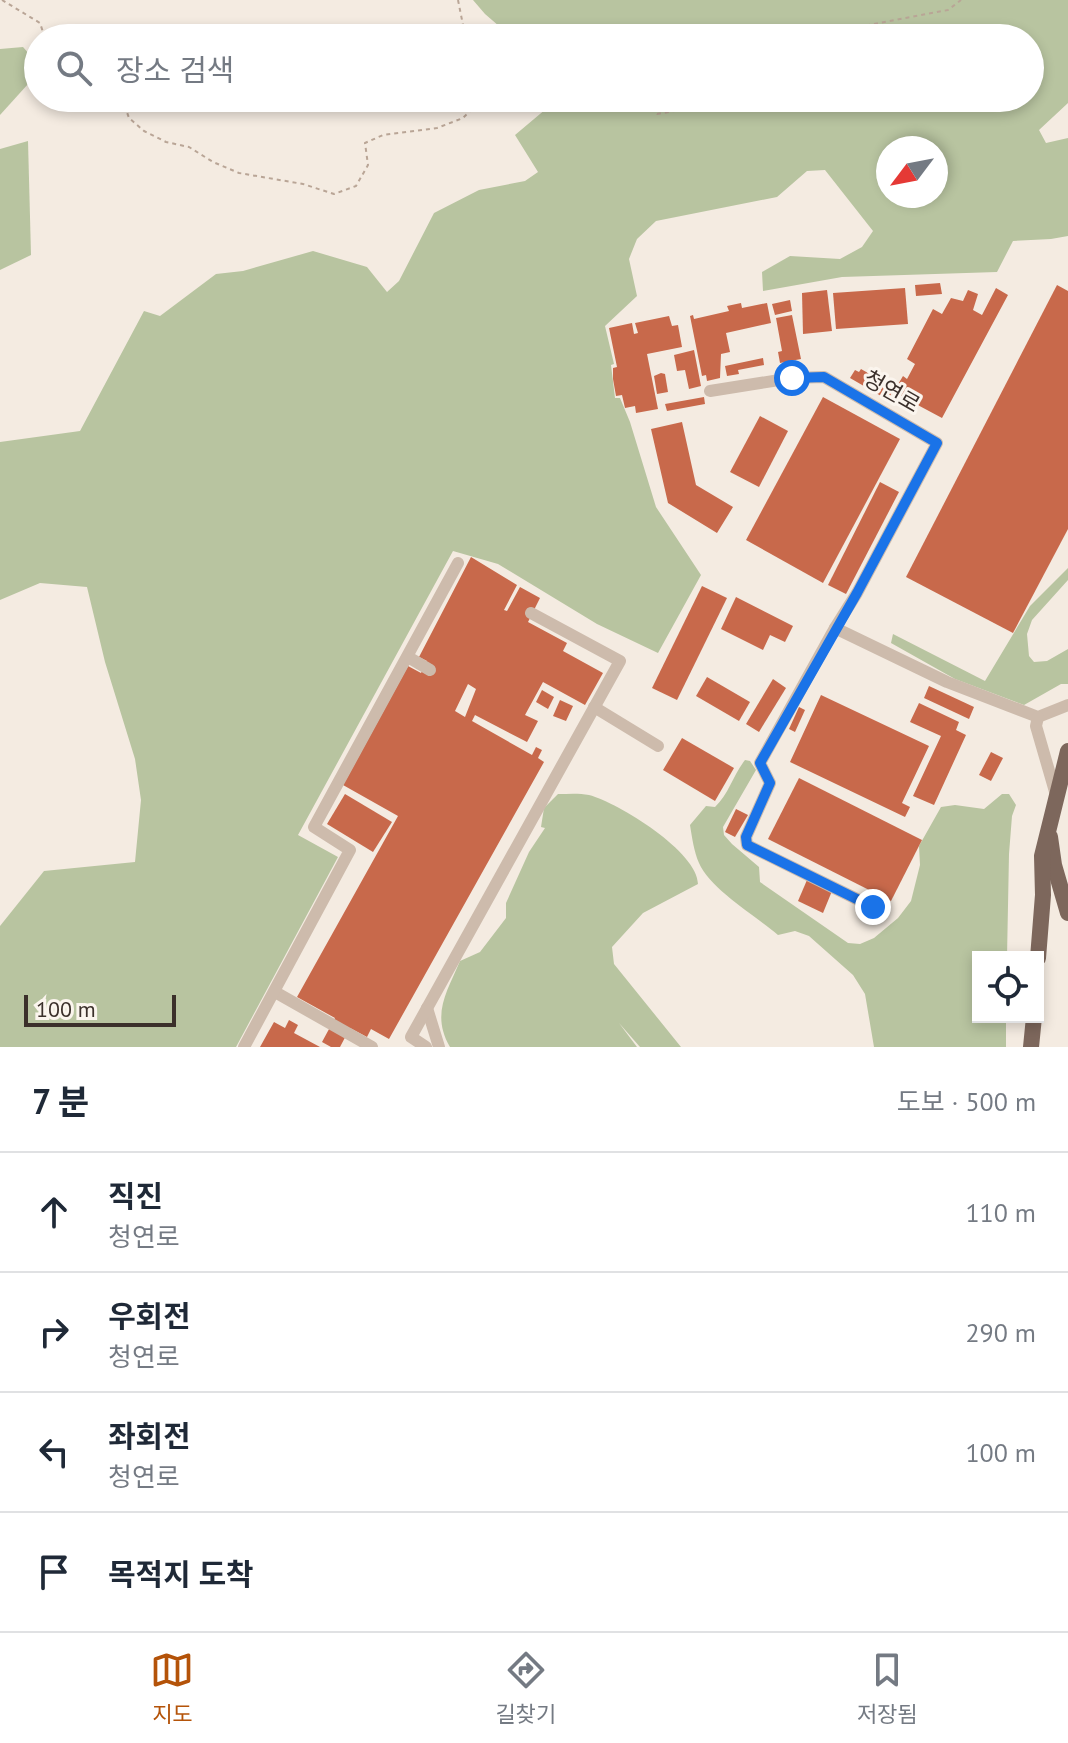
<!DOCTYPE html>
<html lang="ko">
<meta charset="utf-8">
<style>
:root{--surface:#fff;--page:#f2f2f3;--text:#1f2937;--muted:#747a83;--line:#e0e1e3;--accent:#b45309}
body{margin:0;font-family:"PT Sans","Noto Sans KR",sans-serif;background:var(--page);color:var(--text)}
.controls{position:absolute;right:24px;bottom:24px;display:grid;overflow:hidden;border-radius:0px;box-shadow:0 4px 12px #0003}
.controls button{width:72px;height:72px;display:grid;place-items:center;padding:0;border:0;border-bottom:2px solid var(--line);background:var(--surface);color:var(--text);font:40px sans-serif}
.compass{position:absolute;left:876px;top:136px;width:72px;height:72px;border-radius:50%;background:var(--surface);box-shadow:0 4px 12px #0003;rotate:238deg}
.scale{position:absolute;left:24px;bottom:20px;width:152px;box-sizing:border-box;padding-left:8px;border:4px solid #3b302b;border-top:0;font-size:22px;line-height:28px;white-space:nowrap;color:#3b302b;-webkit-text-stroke:6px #fbf5ee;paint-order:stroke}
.stop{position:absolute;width:24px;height:24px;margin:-18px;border:6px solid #1a73e8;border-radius:50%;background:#fff}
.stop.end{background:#1a73e8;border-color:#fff;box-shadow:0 2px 8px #0008}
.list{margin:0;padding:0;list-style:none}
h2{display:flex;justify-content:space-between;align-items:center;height:104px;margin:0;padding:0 32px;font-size:34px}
h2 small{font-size:26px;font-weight:400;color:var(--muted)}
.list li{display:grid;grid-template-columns:52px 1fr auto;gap:24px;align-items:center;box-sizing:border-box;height:120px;padding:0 32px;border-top:2px solid var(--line)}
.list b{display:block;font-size:30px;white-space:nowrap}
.list p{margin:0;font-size:26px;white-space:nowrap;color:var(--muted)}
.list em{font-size:26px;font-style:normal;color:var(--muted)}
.icon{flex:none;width:44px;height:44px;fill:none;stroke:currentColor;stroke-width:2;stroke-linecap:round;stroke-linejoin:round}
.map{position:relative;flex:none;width:1068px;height:1047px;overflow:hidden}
.search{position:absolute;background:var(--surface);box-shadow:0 4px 12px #0003;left:24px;right:24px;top:24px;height:88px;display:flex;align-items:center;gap:20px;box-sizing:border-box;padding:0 28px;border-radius:44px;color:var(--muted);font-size:30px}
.sheet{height:584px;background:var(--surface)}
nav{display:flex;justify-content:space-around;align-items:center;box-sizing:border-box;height:112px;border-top:2px solid var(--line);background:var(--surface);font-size:22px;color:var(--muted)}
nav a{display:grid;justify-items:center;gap:4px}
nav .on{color:var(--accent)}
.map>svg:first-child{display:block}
.green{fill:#b8c4a0;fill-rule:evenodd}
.building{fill:#c8694b;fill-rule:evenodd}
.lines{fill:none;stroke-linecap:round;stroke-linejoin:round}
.path{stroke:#b9a596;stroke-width:2;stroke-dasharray:4 4;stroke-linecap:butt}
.minor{stroke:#cdbbac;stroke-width:12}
.major{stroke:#7d675c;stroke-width:16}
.route{stroke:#1a73e8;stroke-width:10}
.labels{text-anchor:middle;stroke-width:6;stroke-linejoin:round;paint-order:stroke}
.street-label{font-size:22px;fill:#3b302b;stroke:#fbf5ee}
</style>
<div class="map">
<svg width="1068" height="1047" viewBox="0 0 1068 1047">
<rect width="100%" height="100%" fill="#f4ebe1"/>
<!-- green -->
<g class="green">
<path d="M473 0H1068V103L1039 130 1046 143 1068 138V236L1051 239 1013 241 997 272 842 277 763 291 762 272 790 256 840 259 862 247 873 231 825 170 807 171 777 197 656 221 637 239 629 259 637 296 605 326 614 364 611 365 615 398H620L630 422 656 507 701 575 658 653 597 624 498 564 453 551 298 835 338 857 236 1047H0V926L44 871 135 862 141 800 135 759 105 662 87 587 40 583 0 600V442L80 431 144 311 160 316 216 274 243 271 313 251 367 267 387 292 399 281 434 213 479 190 525 181 538 172 515 135 559 98H1030V38H513L485 14ZM888 148H936V196H888Z"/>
<path d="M23 47 38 64V73L0 115V49Z"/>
<path d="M28 141 31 255 0 270V149Z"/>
<path d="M1068 568V580L1032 620 1027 634 1029 656 1034 662 1047 661 1068 649V684H1061L1024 705 955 679 891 643 893 634 985 681 1030 606Z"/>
<path d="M745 760 750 761 756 770 723 827 724 835 732 844 759 867 760 882 848 943 860 944 874 938 898 918 911 901 920 865 919 846 941 807 955 805 984 809 1002 794H1009L1016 805 1012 816 1009 854 1007 957H978V1017H1006V1047H874L865 994 853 975 809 936 795 931 778 935C756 916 710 889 699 863 694 852 692 837 690 825L706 806 715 807C729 794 733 775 745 760Z"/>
<path d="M558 794C568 794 579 793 589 795 619 803 698 852 698 884L643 913 612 947 614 964 681 1047H640L619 1023 637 1047H450C431 1014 447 992 460 961L480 952 506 918V903L529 852 545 828 541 827 544 808Z"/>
</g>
<!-- building -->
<g class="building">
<path d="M940 283 942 294 916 296 915 285Z"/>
<path d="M1057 285 1068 291V529L1013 633 906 577Z"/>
<path d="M905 288 908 324 836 329 833 293Z"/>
<path d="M996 288 1008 295 942 418 899 395 902 389 897 386 903 376 907 379 915 364 907 359 933 309 942 314 951 298 963 301 968 290 978 294 973 310 982 315Z"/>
<path d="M827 290 832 331 803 334 802 293Z"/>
<path d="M790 300 792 311 775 315 772 304Z"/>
<path d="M741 303 742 308 767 303 771 323 726 333 730 352 721 354 720 378 707 381 706 375 702 376 690 316 693 315 694 319 729 311 727 306Z"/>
<path d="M792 315 801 359 780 363 778 352 782 351 776 318Z"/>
<path d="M669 316 672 326 678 325 682 347 647 354 658 409 636 413 635 406 625 408 622 395 616 396 613 379V368L617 367 609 328 632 323 634 334 638 333 635 323Z"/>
<path d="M694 350 701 386 689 389 685 370 677 371 674 355Z"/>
<path d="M763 358 764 365 738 370 739 374 727 376 725 366Z"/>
<path d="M861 369 894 388 888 400 850 378 855 370 859 372Z"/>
<path d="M661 373 665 374 668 392 657 394 654 376Z"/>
<path d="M704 397 705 404 667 411 665 404Z"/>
<path d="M823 397 900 439 823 583 746 540Z"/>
<path d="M760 416 788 431 759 487 730 472Z"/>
<path d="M682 422 696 485 733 507 717 533 668 503 651 429Z"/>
<path d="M880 482 899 492 846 594 828 585Z"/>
<path d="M471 557 517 585 504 610 507 611 520 587 540 598 528 622 567 643 563 651 603 673 585 705 543 682 525 715 538 721 527 742 475 715 472 721 532 755 536 747 542 750 538 758 544 762 389 1039 371 1029 367 1037 350 1028 340 1047H331L322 1042 335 1018 297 997 398 816 343 785 408 666 421 673 427 661 419 657ZM468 684 476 689 465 717 455 711Z"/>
<path d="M702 586 727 598 677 700 652 688Z"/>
<path d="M736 597 793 626 785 642 770 635 763 650 721 629Z"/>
<path d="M707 677 750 702 739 721 696 696Z"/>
<path d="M773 679 786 688 759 732 746 724Z"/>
<path d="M929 686 974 707 969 719 924 698Z"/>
<path d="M542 690 554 697 548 709 536 702Z"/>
<path d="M821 695 929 746 902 803 910 807 905 817 790 762Z"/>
<path d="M560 700 573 706 566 721 553 716Z"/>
<path d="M919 703 959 722 956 730 966 735 934 805 913 796 941 736 910 722Z"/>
<path d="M799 707 805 710 795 732 789 729Z"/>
<path d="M682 738 734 768 715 801 663 770Z"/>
<path d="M991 752 1003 758 991 781 979 775Z"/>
<path d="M799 778 922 840 891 901 768 839Z"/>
<path d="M345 794 392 822 373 852 327 824Z"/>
<path d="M736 809 748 815 735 837 725 832Z"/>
<path d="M807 880 832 891 823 913 798 901Z"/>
<path d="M289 1020 298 1025 294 1033 320 1047H260L274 1022 285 1028Z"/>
</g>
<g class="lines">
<!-- path -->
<g class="path">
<path d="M2 0 40 23 45 38"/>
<path d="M458 0 463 25 484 38"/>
<path d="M837 38 858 27 948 10 961 0"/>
<path d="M122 98 129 118 144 131 166 142 189 147 213 162 239 173 303 184 334 194 356 186 368 165 365 143 383 135 437 128 463 118 483 98"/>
<path d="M639 98 657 114 752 98"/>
</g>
<!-- minor -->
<g class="minor">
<path d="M710 391 792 378 824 377 937 443 857 593 835 628 947 682 1038 717 1068 705"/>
<path d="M835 628 760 763 770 783 746 837 747 845 873 907"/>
<path d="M408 657 430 670"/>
<path d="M594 707 658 746"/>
<path d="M1038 717 1036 726 1056 795"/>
<path d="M275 992 372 1047"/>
<path d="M427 1008 439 1047"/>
<path d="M244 1047 350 850 314 827 458 563"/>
<path d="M426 1047 411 1037 620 661 531 613"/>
</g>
<!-- major -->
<g class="major">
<path d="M1050 837 1054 865 1068 913"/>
<path d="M1038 958 1043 895 1042 856 1068 751"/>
<path d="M1031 1047 1034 1017"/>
</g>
</g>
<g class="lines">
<!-- route -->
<path class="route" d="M792 378 824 377 937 443 857 593 760 763 770 783 746 837 747 845 873 907"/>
</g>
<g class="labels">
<!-- street labels -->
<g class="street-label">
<text transform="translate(892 391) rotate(30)" y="8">청연로</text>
</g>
</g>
</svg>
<div class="controls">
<button><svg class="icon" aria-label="locate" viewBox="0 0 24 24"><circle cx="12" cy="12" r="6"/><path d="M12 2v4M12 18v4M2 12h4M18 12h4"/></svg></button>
</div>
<svg class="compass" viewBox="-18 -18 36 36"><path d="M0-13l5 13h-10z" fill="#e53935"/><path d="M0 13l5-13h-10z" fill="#747a83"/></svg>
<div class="scale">100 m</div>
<div class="stop" style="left:792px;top:378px"></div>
<div class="stop end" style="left:873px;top:907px"></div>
<div class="search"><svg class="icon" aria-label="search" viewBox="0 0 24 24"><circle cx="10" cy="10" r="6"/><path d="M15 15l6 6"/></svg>장소 검색</div>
</div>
<section class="sheet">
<h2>7 분<small>도보 · 500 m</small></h2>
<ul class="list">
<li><svg class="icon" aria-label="ahead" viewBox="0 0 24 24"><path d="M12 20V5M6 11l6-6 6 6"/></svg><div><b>직진</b><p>청연로</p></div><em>110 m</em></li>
<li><svg class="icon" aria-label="right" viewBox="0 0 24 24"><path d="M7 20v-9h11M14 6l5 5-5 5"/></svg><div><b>우회전</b><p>청연로</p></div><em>290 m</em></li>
<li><svg class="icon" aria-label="left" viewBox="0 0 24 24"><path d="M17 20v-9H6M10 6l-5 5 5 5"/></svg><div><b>좌회전</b><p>청연로</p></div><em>100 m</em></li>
<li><svg class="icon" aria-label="arrive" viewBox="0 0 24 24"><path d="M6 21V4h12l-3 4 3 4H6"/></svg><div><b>목적지 도착</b></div></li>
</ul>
</section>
<nav>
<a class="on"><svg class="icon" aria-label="map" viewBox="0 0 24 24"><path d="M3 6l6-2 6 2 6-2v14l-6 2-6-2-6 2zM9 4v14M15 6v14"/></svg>지도</a>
<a><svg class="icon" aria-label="directions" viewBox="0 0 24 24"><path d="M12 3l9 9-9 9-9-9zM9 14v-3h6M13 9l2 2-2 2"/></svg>길찾기</a>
<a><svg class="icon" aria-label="saved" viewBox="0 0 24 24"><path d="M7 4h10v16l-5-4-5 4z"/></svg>저장됨</a>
</nav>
